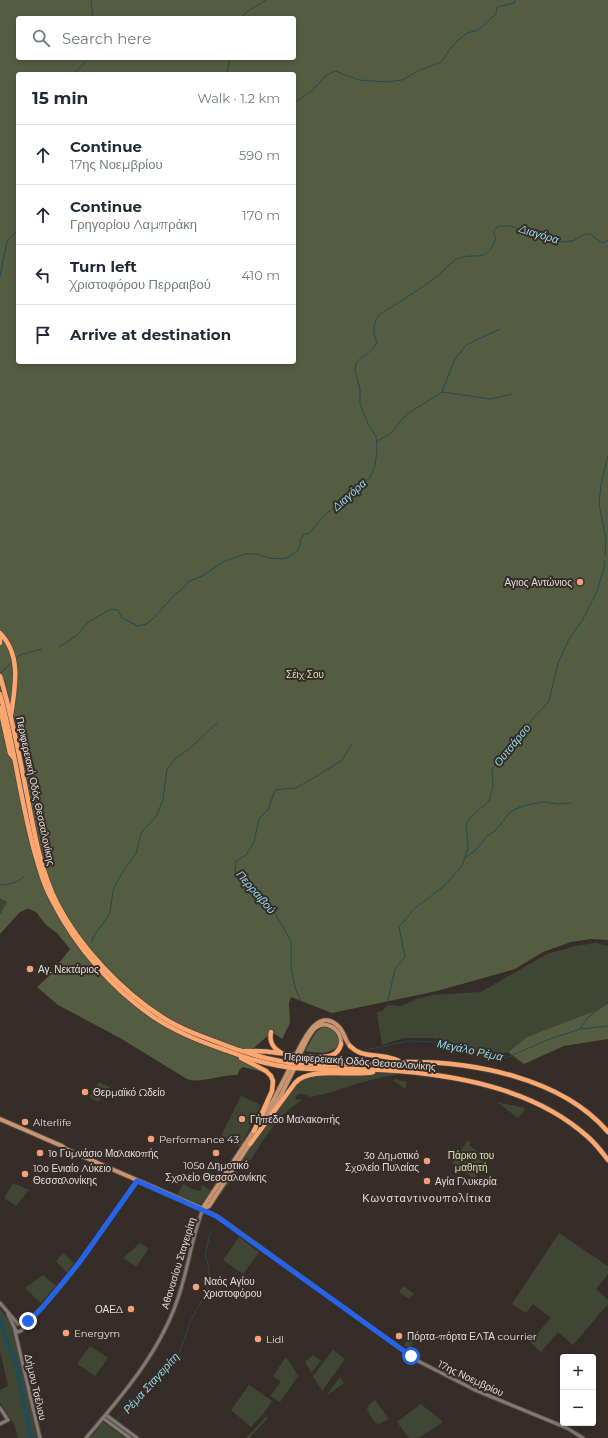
<!DOCTYPE html>
<meta charset="utf-8">
<style>
:root{--surface:#fff;--page:#f6f6f7;--text:#1f2937;--muted:#747a83;--line:#e0e1e3}
body{margin:0;font-family:Montserrat,sans-serif;background:var(--page);color:var(--text)}
.controls{position:absolute;right:12px;bottom:12px;display:grid;overflow:hidden;border-radius:4px;box-shadow:0 2px 6px #0003}
.controls button{width:36px;height:36px;display:grid;place-items:center;padding:0;border:0;border-bottom:1px solid var(--line);background:var(--surface);color:var(--text);font:20px sans-serif}
.stop{position:absolute;width:12px;height:12px;margin:-9px;border:3px solid #2563eb;border-radius:50%;background:#fff}
.stop.end{background:#2563eb;border-color:#fff;box-shadow:0 1px 4px #0008}
.list{margin:0;padding:0;list-style:none}
h2{display:flex;justify-content:space-between;align-items:center;height:52px;margin:0;padding:0 16px;font-size:17px}
h2 small{font-size:13px;font-weight:400;color:var(--muted)}
.list li{display:grid;grid-template-columns:26px 1fr auto;gap:12px;align-items:center;box-sizing:border-box;height:60px;padding:0 16px;border-top:1px solid var(--line)}
.list b{display:block;font-size:15px;white-space:nowrap}
.list p{margin:0;font-size:13px;white-space:nowrap;color:var(--muted)}
.list em{font-size:13px;font-style:normal;color:var(--muted)}
.icon{flex:none;width:22px;height:22px;fill:none;stroke:currentColor;stroke-width:2;stroke-linecap:round;stroke-linejoin:round}
.map{position:relative;flex:none;width:608px;height:1438px;overflow:hidden}
.search{position:absolute;background:var(--surface);box-shadow:0 2px 6px #0003;left:16px;top:16px;width:280px;height:44px;display:flex;align-items:center;gap:10px;box-sizing:border-box;padding:0 14px;border-radius:4px;color:var(--muted);font-size:15px}
.panel{position:absolute;background:var(--surface);box-shadow:0 2px 6px #0003;left:16px;top:72px;width:280px;height:292px;border-radius:4px}
.map>svg:first-child{display:block}
.green{fill:#404634}
.forest{fill:#545d41;fill-rule:evenodd}
.lines{fill:none;stroke-linecap:round;stroke-linejoin:round}
.stream{stroke:#254b52;stroke-width:1}
.river{stroke:#254b52;stroke-width:5}
.minor-casing{stroke:#504945;stroke-width:5}
.major-casing{stroke:#504945;stroke-width:6}
.highway-casing{stroke:#504945;stroke-width:6}
.minor{stroke:#837873;stroke-width:3}
.major{stroke:#cb9471;stroke-width:4}
.highway{stroke:#fba76f;stroke-width:4.5}
.route{stroke:#2563eb;stroke-width:5}
.poi-dot{fill:#f1a27b;stroke:#362d28;stroke-width:1.5}
.labels{text-anchor:middle;stroke-width:4;stroke-linejoin:round;paint-order:stroke}
.poi-label{font-size:10px;fill:#e2dcd9;stroke:#362d28;text-anchor:start}
.park-label{font-size:10px;fill:#d3e5ae;stroke:#362d28}
.street-label{font-size:10px;fill:#e2dcd9;stroke:#362d28}
.water-label{font-size:11px;font-style:italic;fill:#93dbe9;stroke:#362d28}
.neighbourhood-label{font-size:11px;letter-spacing:1px;fill:#e2dcd9;stroke:#362d28}
</style>
<div class="map">
<svg width="608" height="1438" viewBox="0 0 608 1438">
<rect width="100%" height="100%" fill="#362d28"/>
<!-- green -->
<g class="green">
<path d="M0 894 8 902 0 913Z"/>
<path d="M596 943 608 946V1003L597 1010 527 1037 508 1052 493 1056 434 1038H404L382 1045 377 1012 382 1011 388 1005 401 1006 416 999 433 995 481 992 547 954 575 946Z"/>
<path d="M379 1072H396L397 1075C385 1076 372 1079 360 1083 343 1088 326 1095 308 1097V1095L299 1094 296 1096 295 1099 303 1100C278 1113 264 1140 249 1162L244 1166 241 1167 211 1208 257 1137 299 1080 316 1075Z"/>
<path d="M396 1079 407 1082 405 1089 393 1080Z"/>
<path d="M99 1082 110 1087 98 1102 89 1097Z"/>
<path d="M241 1096 261 1105 240 1147 221 1136Z"/>
<path d="M497 1102 524 1108 525 1110 518 1118Z"/>
<path d="M468 1140 471 1142 469 1145 481 1154 482 1152 488 1157 490 1156 474 1179 452 1163Z"/>
<path d="M13 1183 29 1190 16 1206 4 1198Z"/>
<path d="M183 1184 194 1190 195 1189 198 1191 201 1190 202 1185 212 1191 204 1203 197 1204 177 1195Z"/>
<path d="M559 1233 608 1266V1274L596 1289 608 1300V1304L573 1345 558 1332 541 1352 530 1342 551 1318 533 1304 526 1313 512 1304Z"/>
<path d="M239 1237 259 1252 243 1274 223 1260Z"/>
<path d="M140 1243 149 1248 136 1267 123 1258Z"/>
<path d="M63 1253 74 1263 67 1273 56 1261Z"/>
<path d="M43 1275 56 1286 41 1303 25 1288Z"/>
<path d="M403 1286 414 1294 409 1299 399 1292Z"/>
<path d="M0 1309 10 1321 14 1332 38 1438H18L14 1424 0 1402V1390L8 1386 0 1351Z"/>
<path d="M410 1336 415 1340 409 1349 404 1345Z"/>
<path d="M90 1346 108 1358 95 1376 77 1364Z"/>
<path d="M333 1350 345 1359 322 1391 313 1376Z"/>
<path d="M313 1355 321 1361 311 1373 305 1362Z"/>
<path d="M286 1357 298 1376 280 1402 270 1396 281 1382 273 1376Z"/>
<path d="M340 1377 344 1383 326 1396Z"/>
<path d="M249 1385 272 1401 264 1413 251 1427 231 1410Z"/>
<path d="M375 1400 389 1419 378 1424 373 1420 367 1409 369 1405Z"/>
<path d="M421 1404 443 1422 418 1438H409L397 1422Z"/>
<path d="M266 1417 268 1418 249 1438H246Z"/>
<path d="M103 1422 125 1438H90Z"/>
</g>
<!-- forest -->
<g class="forest">
<path d="M0 0H608V940L591 939 571 942 543 952 515 969 437 991 332 1013 291 997 289 1003 290 1023 282 1039 272 1032 255 1047 244 1061 263 1072 243 1067 240 1069 237 1075C222 1074 200 1084 187 1079L120 1038 58 1005 37 987 48 977 70 949 57 933 46 925 36 912 29 909H26L19 913 0 934V914L7 902 0 898ZM18 18H294V58H18ZM18 74H294V362H18Z"/>
<path d="M608 1003V1039L564 1046 524 1064 508 1052 527 1037 597 1010Z"/>
<path d="M323 1027C335 1028 341 1034 339 1046 327 1055 319 1053 305 1051L316 1032Z"/>
</g>
<g class="lines">
<!-- stream -->
<g class="stream">
<path d="M91 0 93 18"/>
<path d="M242 18 246 12 266 0"/>
<path d="M74 74 89 58"/>
<path d="M227 74 230 58"/>
<path d="M294 103 313 90 325 76 335 71 359 80 386 82 402 80 418 71 441 62 448 52 456 42 467 33 478 30 496 14 497 7 514 3 515 0"/>
<path d="M0 276 7 241 18 230"/>
<path d="M442 392 491 399 512 394"/>
<path d="M377 441 390 434 407 414 442 392 454 361 466 345 500 329"/>
<path d="M605 556 606 539 599 504 601 484 608 455"/>
<path d="M59 647 76 636 88 622 111 609 118 610 122 618 138 626 146 624 154 618 174 595 182 589 189 581 202 576 225 561 245 554H256L269 558 283 559 289 557 298 550 301 543 300 540 304 534 309 533 325 515 357 490 370 477 375 466 377 450 376 436 368 424 360 404V389L355 370 356 363 363 356 368 353 373 348 377 342C372 331 373 324 380 314 400 302 420 289 439 275 445 270 450 262 457 259 476 251 487 265 496 238L493 232 498 226H510L561 242 573 241 585 234H590L603 243 608 240"/>
<path d="M16 658 20 655 41 649"/>
<path d="M0 674 12 662"/>
<path d="M465 858 476 850 487 836 495 831 511 811 526 805 544 802 558 804 571 803"/>
<path d="M0 885C9 884 18 884 24 876"/>
<path d="M92 942 93 937 110 913 113 890 123 871 136 854 141 833 157 815 163 799 167 769 176 758 189 749 217 723"/>
<path d="M300 1000 295 987 291 968V941L273 910 252 889 235 871 236 861 246 855 254 842 259 819 268 810 275 790 296 788 317 776 342 760 352 744"/>
<path d="M388 1000 395 969 405 957 399 927 415 908 443 887 462 866 468 848 466 823 474 814 489 801 493 786 492 770 499 759 522 731 549 701 558 663 568 641 583 619 597 591 604 568 605 561"/>
<path d="M581 1029 608 1026"/>
<path d="M365 1050 409 1041 436 1042 473 1052 506 1058 547 1040 580 1029 588 1017 608 1003"/>
<path d="M116 1421 143 1392 164 1366 172 1361 180 1351 191 1320 205 1295 209 1283V1267L205 1255 211 1230"/>
<path d="M102 1438 110 1428"/>
</g>
<!-- river -->
<path class="river" d="M0 1317 8 1345 15 1359 31 1438"/>
<!-- minor casing -->
<g class="minor-casing">
<g id="minor">
<path d="M0 1303 18 1324"/>
<path d="M8 1314 15 1329"/>
<path d="M18 1324 25 1322 31 1319"/>
<path d="M15 1329 17 1332 21 1331 60 1287 79 1263 137 1181"/>
<path d="M15 1331 40 1438"/>
<path d="M0 1408 8 1420 0 1424"/>
<path d="M106 1415 137 1438"/>
<path d="M103 1418 130 1438"/>
<path d="M86 1438C122 1396 159 1353 177 1301 188 1271 191 1239 203 1209L220 1218 418 1361 475 1390 567 1428 583 1438"/>
</g>
</g>
<!-- major casing -->
<g class="major-casing">
<g id="major">
<path d="M297 1053C304 1039 319 1006 339 1027 344 1032 345 1040 350 1046"/>
<path d="M300 1054C304 1046 308 1036 314 1029 326 1018 342 1030 341 1044"/>
<path d="M0 1119 62 1146 66 1149 203 1209"/>
<path d="M260 1120 274 1099 290 1068"/>
<path d="M264 1121 281 1095 294 1069"/>
<path d="M203 1209 209 1206 251 1142"/>
<path d="M203 1209 204 1206 255 1129"/>
</g>
</g>
<!-- highway casing -->
<g class="highway-casing">
<g id="highway">
<path d="M0 633C22 655 15 688 11 715"/>
<path d="M0 636V643"/>
<path d="M0 676C12 715 19 755 27 795 34 831 40 869 57 903 79 946 121 991 162 1017 179 1028 198 1035 217 1042 244 1053 271 1061 301 1064 335 1067 370 1062 405 1062 473 1061 562 1078 608 1132"/>
<path d="M0 694C14 745 20 798 34 850 39 868 44 886 53 902 76 947 113 990 155 1018 176 1032 201 1042 225 1050 248 1059 272 1066 296 1068 325 1071 354 1068 383 1070 453 1074 534 1088 588 1137 596 1144 602 1152 608 1160"/>
<path d="M0 708 10 753 14 758"/>
<path d="M271 1032C269 1041 273 1048 280 1052"/>
<path d="M350 1046C361 1057 372 1054 386 1057 390 1058 395 1059 399 1061"/>
<path d="M245 1051C253 1051 262 1051 270 1052 286 1053 318 1061 332 1055 336 1054 340 1049 341 1044"/>
<path d="M241 1058 266 1071 271 1076 273 1081 272 1091 254 1131"/>
<path d="M250 1144 295 1083C310 1066 352 1077 373 1072"/>
</g>
</g>
<!-- minor -->
<use href="#minor" class="minor"/>
<!-- major -->
<use href="#major" class="major"/>
<!-- highway -->
<use href="#highway" class="highway"/>
</g>
<g class="lines">
<!-- route -->
<path class="route" d="M28 1321 42 1308 79 1263 137 1181 216 1216 411 1356"/>
</g>
<!-- markers -->
<g class="poi-dot">
<circle cx="580" cy="582" r="4"/>
<circle cx="30" cy="969" r="4"/>
<circle cx="85" cy="1092" r="4"/>
<circle cx="242" cy="1119" r="4"/>
<circle cx="25" cy="1122" r="4"/>
<circle cx="151" cy="1139" r="4"/>
<circle cx="40" cy="1153" r="4"/>
<circle cx="216" cy="1153" r="4"/>
<circle cx="427" cy="1161" r="4"/>
<circle cx="25" cy="1174" r="4"/>
<circle cx="427" cy="1181" r="4"/>
<circle cx="196" cy="1287" r="4"/>
<circle cx="131" cy="1309" r="4"/>
<circle cx="66" cy="1333" r="4"/>
<circle cx="399" cy="1336" r="4"/>
<circle cx="258" cy="1339" r="4"/>
</g>
<g class="labels">
<!-- poi labels -->
<g class="poi-label">
<text x="572" y="586" text-anchor="end">Αγιος Αντώνιος</text>
<text x="38" y="973">Αγ. Νεκτάριος</text>
<text x="93" y="1096">Θερμαϊκό Ωδείο</text>
<text x="250" y="1123">Γήπεδο Μαλακοπής</text>
<text x="33" y="1126">Alterlife</text>
<text x="159" y="1143">Performance 43</text>
<text x="48" y="1157">1ο Γυμνάσιο Μαλακοπής</text>
<text x="419" y="1159" text-anchor="end">3ο Δημοτικό<tspan x="419" dy="12">Σχολείο Πυλαίας</tspan></text>
<text x="216" y="1169" text-anchor="middle">105ο Δημοτικό<tspan x="216" dy="12">Σχολείο Θεσσαλονίκης</tspan></text>
<text x="33" y="1172">10ο Ενιαίο Λύκειο<tspan x="33" dy="12">Θεσσαλονίκης</tspan></text>
<text x="435" y="1185">Αγία Γλυκερία</text>
<text x="204" y="1285">Ναός Αγίου<tspan x="204" dy="12">Χριστοφόρου</tspan></text>
<text x="123" y="1313" text-anchor="end">ΟΑΕΔ</text>
<text x="74" y="1337">Energym</text>
<text x="407" y="1340">Πόρτα-πόρτα ΕΛΤΑ courrier</text>
<text x="266" y="1343">Lidl</text>
</g>
<!-- park labels -->
<g class="park-label">
<text x="305" y="678">Σέιχ Σου</text>
<text x="471" y="1159">Πάρκο του<tspan x="471" dy="12">μαθητή</tspan></text>
</g>
<!-- street labels -->
<g class="street-label">
<text transform="translate(36 791) rotate(78)" y="4">Περιφερειακή Οδός Θεσσαλονίκης</text>
<text transform="translate(360 1061) rotate(4)" y="4">Περιφερειακή Οδός Θεσσαλονίκης</text>
<text transform="translate(178 1263) rotate(-73)" y="4">Αθανασίου Σταγειρίτη</text>
<text transform="translate(471 1378) rotate(25)" y="4">17ης Νοεμβρίου</text>
<text transform="translate(36 1387) rotate(77)" y="4">Δήμου Τσέλιου</text>
</g>
<!-- water labels -->
<g class="water-label">
<text transform="translate(539 234) rotate(17)" y="4">Διαγόρα</text>
<text transform="translate(349 495) rotate(-42)" y="4">Διαγόρα</text>
<text transform="translate(512 745) rotate(-51)" y="4">Ουτσάρσο</text>
<text transform="translate(256 892) rotate(49)" y="4">Περραιβού</text>
<text transform="translate(470 1050) rotate(12)" y="4">Μεγάλο Ρέμα</text>
<text transform="translate(151 1383) rotate(-48)" y="4">Ρέμα Σταγειρίτη</text>
</g>
<!-- neighbourhood labels -->
<g class="neighbourhood-label">
<text x="427" y="1202">Κωνσταντινουπολίτικα</text>
</g>
</g>
</svg>
<div class="controls">
<button>+</button>
<button>−</button>
</div>
<div class="stop" style="left:411px;top:1356px"></div>
<div class="stop end" style="left:28px;top:1321px"></div>
<div class="search"><svg class="icon" aria-label="search" viewBox="0 0 24 24"><circle cx="10" cy="10" r="6"/><path d="M15 15l6 6"/></svg>Search here</div>
<section class="panel">
<h2>15 min<small>Walk · 1.2 km</small></h2>
<ul class="list">
<li><svg class="icon" aria-label="ahead" viewBox="0 0 24 24"><path d="M12 20V5M6 11l6-6 6 6"/></svg><div><b>Continue</b><p>17ης Νοεμβρίου</p></div><em>590 m</em></li>
<li><svg class="icon" aria-label="ahead" viewBox="0 0 24 24"><path d="M12 20V5M6 11l6-6 6 6"/></svg><div><b>Continue</b><p>Γρηγορίου Λαμπράκη</p></div><em>170 m</em></li>
<li><svg class="icon" aria-label="left" viewBox="0 0 24 24"><path d="M17 20v-9H6M10 6l-5 5 5 5"/></svg><div><b>Turn left</b><p>Χριστοφόρου Περραιβού</p></div><em>410 m</em></li>
<li><svg class="icon" aria-label="arrive" viewBox="0 0 24 24"><path d="M6 21V4h12l-3 4 3 4H6"/></svg><div><b>Arrive at destination</b></div></li>
</ul>
</section>
</div>
